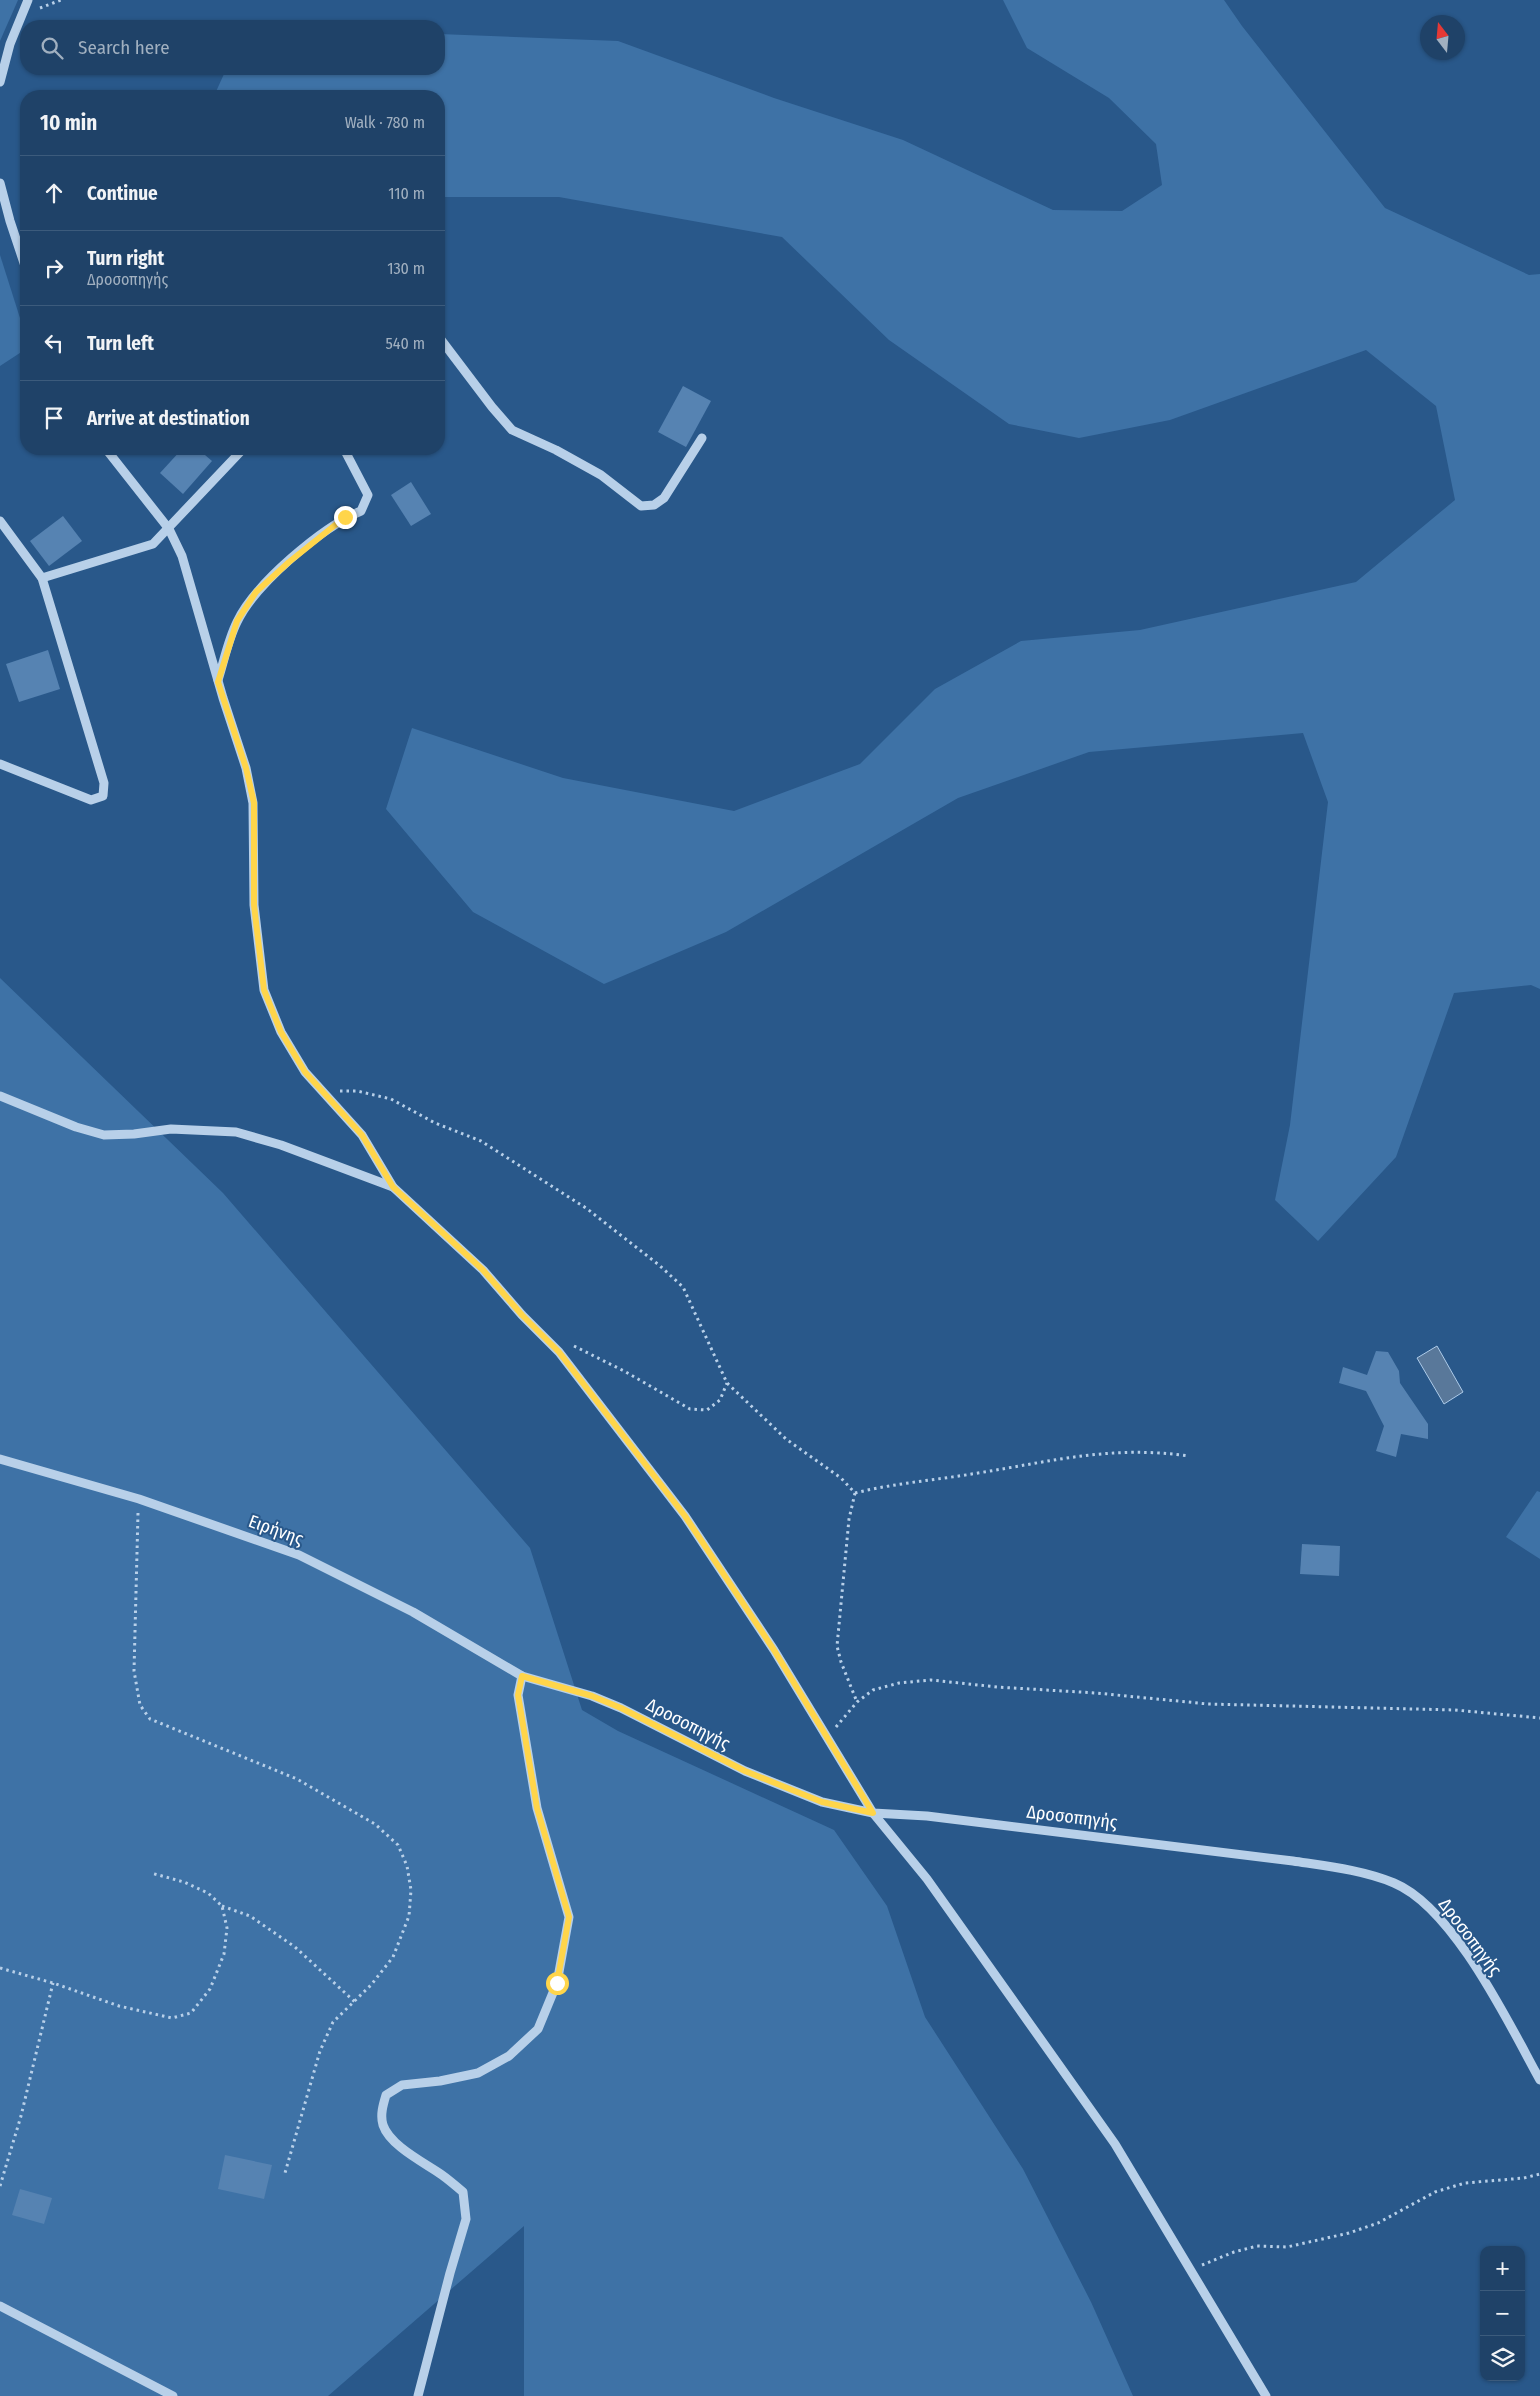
<!DOCTYPE html>
<meta charset="utf-8">
<style>
:root{--surface:#1f4268;--page:#2c4d71;--text:#f1f3f6;--muted:#a1b0c0;--line:#3c5b7c}
body{margin:0;font-family:"Fira Sans Condensed",sans-serif;background:var(--page);color:var(--text)}
.controls{position:absolute;right:15px;bottom:15px;display:grid;overflow:hidden;border-radius:10px;box-shadow:0 1px 4px #0004}
.controls button{width:45px;height:45px;display:grid;place-items:center;padding:0;border:0;border-bottom:1px solid var(--line);background:var(--surface);color:var(--text);font:25px sans-serif}
.compass{position:absolute;left:1420px;top:15px;width:45px;height:45px;border-radius:50%;background:var(--surface);box-shadow:0 1px 4px #0004;rotate:344deg}
.stop{position:absolute;width:15px;height:15px;margin:-11px;border:4px solid #ffd54a;border-radius:50%;background:#fff}
.stop.end{background:#ffd54a;border-color:#fff;box-shadow:0 1px 5px #0008}
.list{margin:0;padding:0;list-style:none}
h2{display:flex;justify-content:space-between;align-items:center;height:65px;margin:0;padding:0 20px;font-size:21px}
h2 small{font-size:16px;font-weight:400;color:var(--muted)}
.list li{display:grid;grid-template-columns:32px 1fr auto;gap:15px;align-items:center;box-sizing:border-box;height:75px;padding:0 20px;border-top:1px solid var(--line)}
.list b{display:block;font-size:19px;white-space:nowrap}
.list p{margin:0;font-size:16px;white-space:nowrap;color:var(--muted)}
.list em{font-size:16px;font-style:normal;color:var(--muted)}
.icon{flex:none;width:28px;height:28px;fill:none;stroke:currentColor;stroke-width:2;stroke-linecap:round;stroke-linejoin:round}
.map{position:relative;flex:none;width:1540px;height:2396px;overflow:hidden}
.search{position:absolute;background:var(--surface);box-shadow:0 1px 4px #0004;left:20px;top:20px;width:425px;height:55px;display:flex;align-items:center;gap:12px;box-sizing:border-box;padding:0 18px;border-radius:20px;color:var(--muted);font-size:19px}
.panel{position:absolute;background:var(--surface);box-shadow:0 1px 4px #0004;left:20px;top:90px;width:425px;height:365px;border-radius:20px}
.map>svg:first-child{display:block}
.green{fill:#3e72a6}
.water{fill:#59789a;stroke:#adcbe9}
.building{fill:#5683b2}
.lines{fill:none;stroke-linecap:round;stroke-linejoin:round}
.path{stroke:#b8d0e9;stroke-width:3;stroke-dasharray:2.5 4;stroke-linecap:butt}
.minor{stroke:#b8d0e9;stroke-width:9}
.route{stroke:#ffd54a;stroke-width:6}
.labels{text-anchor:middle;stroke-width:4;stroke-linejoin:round;paint-order:stroke}
.street-label{font-size:18px;fill:#fff;stroke:#29588a}
</style>
<div class="map">
<svg width="1540" height="2396" viewBox="0 0 1540 2396">
<rect width="100%" height="100%" fill="#29588a"/>
<!-- green -->
<g class="green">
<path d="M0 0H18L0 41Z"/>
<path d="M1003 0H1224L1242 26 1385 208 1529 275 1540 274V989L1531 985 1454 993 1396 1157 1318 1241 1275 1200 1290 1125 1328 802 1303 733 1089 752 958 798 726 932 604 984 473 912 386 809 412 728 563 778 734 811 860 764 935 689 1021 641 1140 630 1356 582 1455 500 1436 406 1366 350 1170 420 1079 438 1009 424 889 340 782 237 559 197H439V96H214L224 74 235 69H439V34L618 41 774 98 903 140 1053 210 1122 211 1162 185 1156 144 1109 98 1027 48Z"/>
<path d="M0 255 26 337V349L0 366Z"/>
<path d="M0 978 223 1193 530 1548 582 1710 618 1731 834 1830 887 1906 925 2017 1023 2169 1091 2302 1133 2396H524V2226L328 2396H0Z"/>
<path d="M1537 1491 1540 1492V1559L1506 1537Z"/>
</g>
<!-- water -->
<path class="water" d="M1437 1346 1463 1392 1444 1404 1417 1358Z"/>
<!-- building -->
<g class="building">
<path d="M683 386 711 401 686 447 658 432Z"/>
<path d="M182 449H198L212 461 183 494 160 473Z"/>
<path d="M411 482 431 514 411 526 391 495Z"/>
<path d="M63 516 82 541 49 566 30 541Z"/>
<path d="M48 650 60 689 19 702 6 664Z"/>
<path d="M1376 1351 1388 1352 1399 1371 1400 1383 1428 1424V1439L1401 1434 1396 1457 1376 1451 1384 1426 1366 1391 1339 1383 1343 1367 1367 1375Z"/>
<path d="M1302 1544 1340 1546 1339 1576 1300 1574Z"/>
<path d="M225 2155 272 2165 264 2199 218 2189Z"/>
<path d="M20 2189 52 2198 44 2224 12 2215Z"/>
</g>
<g class="lines">
<!-- path -->
<g class="path">
<path d="M40 8 61 0"/>
<path d="M340 1091H357L391 1099 435 1123 481 1141 586 1208 659 1265 683 1287 727 1383 786 1439 841 1478 855 1493 849 1519 837 1646 841 1662 857 1702"/>
<path d="M574 1346 624 1371 690 1409 707 1410 720 1400 727 1383"/>
<path d="M855 1493C895 1483 937 1480 978 1473 1054 1461 1111 1445 1189 1456"/>
<path d="M138 1513 134 1671 140 1705 150 1719 297 1779 375 1824 398 1845 407 1866 411 1890 409 1916 393 1957 371 1985 333 2022 320 2051 285 2173"/>
<path d="M836 1727 857 1702 873 1690 899 1683 931 1680 997 1687 1096 1693 1208 1704 1455 1710 1540 1718"/>
<path d="M222 1906 250 1916 295 1947 355 2002"/>
<path d="M0 1968 53 1983 119 2006 172 2018 191 2013 210 1989 224 1954 227 1928 222 1906 208 1893 184 1882 151 1873"/>
<path d="M0 2186 21 2116 53 1983"/>
<path d="M1202 2265 1234 2252 1257 2246 1287 2247 1349 2233 1378 2223 1435 2192 1465 2183 1524 2178 1540 2174"/>
</g>
<!-- minor -->
<g class="minor">
<path d="M0 82 10 44 28 0"/>
<path d="M0 183 10 221 26 269"/>
<path d="M439 337 492 407 512 430 556 450 601 475 641 506 654 505 664 498 702 438"/>
<path d="M106 449 169 529 182 556 223 698 246 768 253 803 254 905 264 990 281 1032 305 1072 362 1135 393 1187 483 1270 522 1315 559 1352 685 1516 774 1650 873 1813 927 1879 1115 2144 1266 2396"/>
<path d="M0 521 42 578 104 783 103 796 91 800 0 764"/>
<path d="M42 578 153 544 243 449"/>
<path d="M218 680C224 661 228 640 237 622 255 584 322 527 361 511L368 495 344 449"/>
<path d="M0 1096 76 1127 104 1135 134 1134 171 1129 236 1132 281 1145 393 1187"/>
<path d="M0 1459 139 1499 299 1555 413 1612 522 1676 592 1696 621 1708 745 1771 822 1802 873 1813 927 1816 1293 1861C1326 1866 1363 1870 1394 1883 1454 1908 1509 2024 1540 2080"/>
<path d="M0 2306 173 2396"/>
<path d="M418 2396 450 2273 466 2219 463 2192C456 2186 449 2180 442 2175 425 2163 390 2146 383 2125 380 2115 383 2105 386 2095L402 2085 440 2081 478 2073 509 2056 538 2029 557 1983 569 1917 537 1808 518 1695 522 1676"/>
</g>
</g>
<g class="lines">
<!-- route -->
<path class="route" d="M345 517 289 562 256 592 237 621 218 682 246 768 254 803V905L264 990 281 1032 305 1072 362 1135 393 1187 483 1270 522 1315 559 1352 685 1516 774 1650 873 1813 822 1802 745 1771 621 1708 592 1696 522 1676 518 1695 537 1808 569 1917 557 1983"/>
</g>
<g class="labels">
<!-- street labels -->
<g class="street-label">
<text transform="translate(276 1530) rotate(20)" y="6">Ειρήνης</text>
<text transform="translate(688 1724) rotate(27)" y="6">Δροσοπηγής</text>
<text transform="translate(1072 1817) rotate(7)" y="6">Δροσοπηγής</text>
<text transform="translate(1470 1937) rotate(53)" y="6">Δροσοπηγής</text>
</g>
</g>
</svg>
<div class="controls">
<button>+</button>
<button>−</button>
<button><svg class="icon" aria-label="layers" viewBox="0 0 24 24"><path d="M12 4l9 5-9 5-9-5zM3 14l9 5 9-5"/></svg></button>
</div>
<svg class="compass" viewBox="-18 -18 36 36"><path d="M0-13l5 13h-10z" fill="#e53935"/><path d="M0 13l5-13h-10z" fill="#a1b0c0"/></svg>
<div class="stop" style="left:557px;top:1983px"></div>
<div class="stop end" style="left:345px;top:517px"></div>
<div class="search"><svg class="icon" aria-label="search" viewBox="0 0 24 24"><circle cx="10" cy="10" r="6"/><path d="M15 15l6 6"/></svg>Search here</div>
<section class="panel">
<h2>10 min<small>Walk · 780 m</small></h2>
<ul class="list">
<li><svg class="icon" aria-label="ahead" viewBox="0 0 24 24"><path d="M12 20V5M6 11l6-6 6 6"/></svg><div><b>Continue</b></div><em>110 m</em></li>
<li><svg class="icon" aria-label="right" viewBox="0 0 24 24"><path d="M7 20v-9h11M14 6l5 5-5 5"/></svg><div><b>Turn right</b><p>Δροσοπηγής</p></div><em>130 m</em></li>
<li><svg class="icon" aria-label="left" viewBox="0 0 24 24"><path d="M17 20v-9H6M10 6l-5 5 5 5"/></svg><div><b>Turn left</b></div><em>540 m</em></li>
<li><svg class="icon" aria-label="arrive" viewBox="0 0 24 24"><path d="M6 21V4h12l-3 4 3 4H6"/></svg><div><b>Arrive at destination</b></div></li>
</ul>
</section>
</div>
